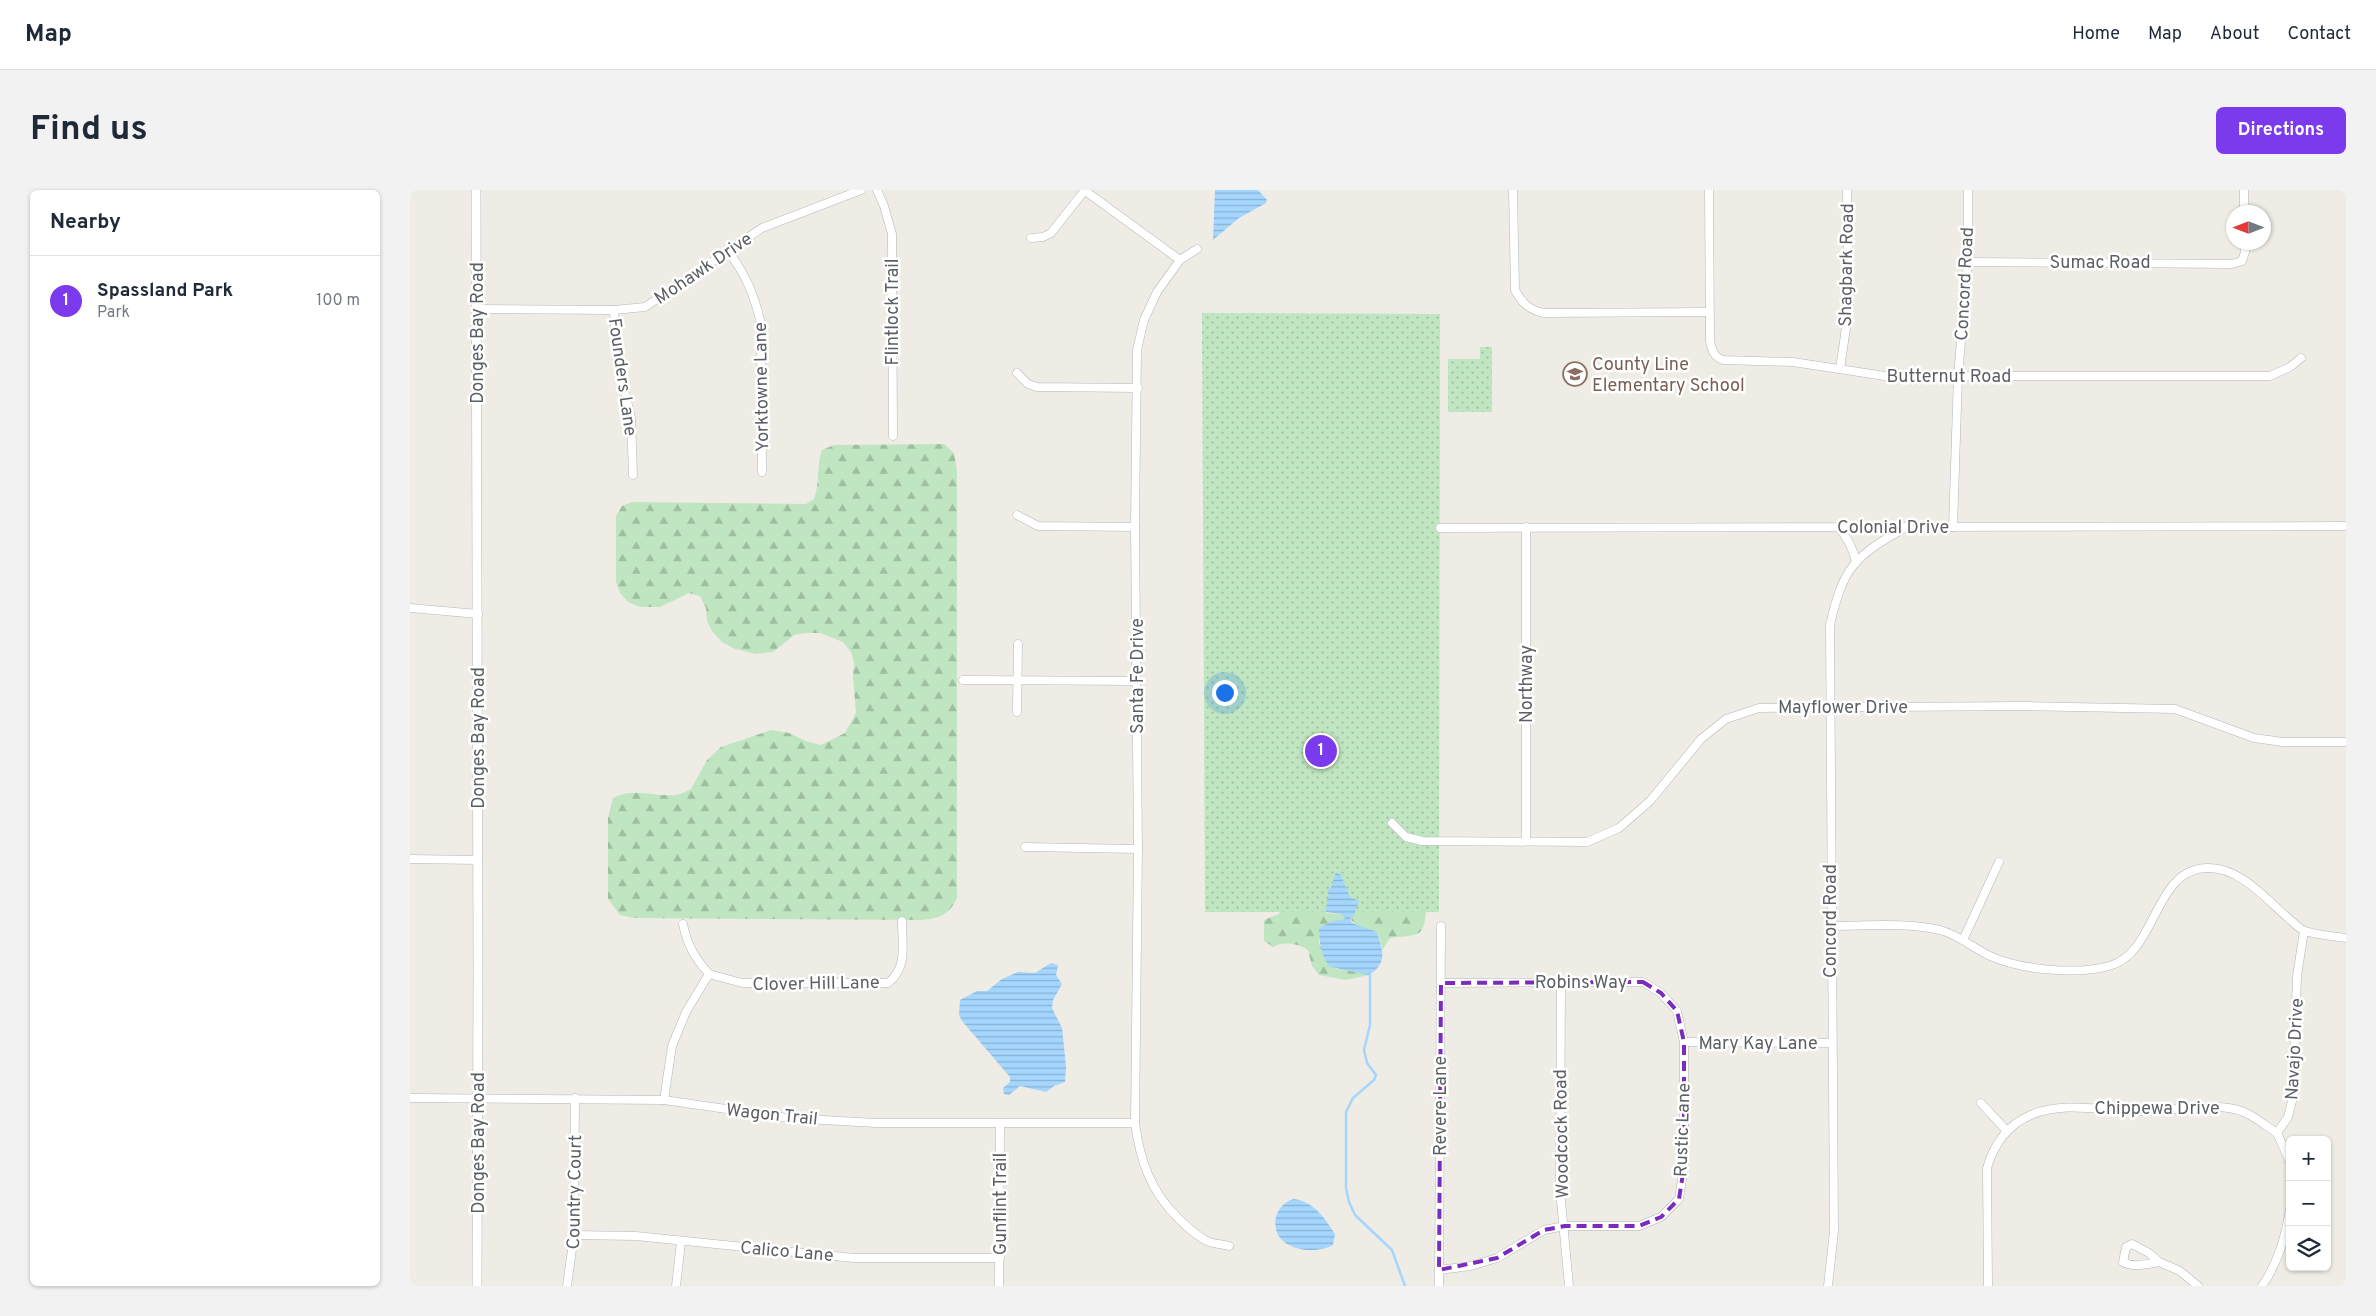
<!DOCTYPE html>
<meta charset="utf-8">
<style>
:root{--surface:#fff;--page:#f2f2f3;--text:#1f2937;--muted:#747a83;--line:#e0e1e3;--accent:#7c3aed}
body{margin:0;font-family:Overpass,sans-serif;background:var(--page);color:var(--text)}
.controls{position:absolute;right:15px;bottom:15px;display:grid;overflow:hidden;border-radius:8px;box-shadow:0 1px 4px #0004}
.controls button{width:45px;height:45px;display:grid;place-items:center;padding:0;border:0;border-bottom:1px solid var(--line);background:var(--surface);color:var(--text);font:25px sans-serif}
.compass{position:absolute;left:1816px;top:15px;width:45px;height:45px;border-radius:50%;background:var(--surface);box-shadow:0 1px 4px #0004;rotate:270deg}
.you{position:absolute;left:814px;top:502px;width:18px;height:18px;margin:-12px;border:4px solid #fff;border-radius:50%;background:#1a73e8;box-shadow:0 0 0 8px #1a73e833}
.badge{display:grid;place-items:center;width:32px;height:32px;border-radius:50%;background:var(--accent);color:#fff;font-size:16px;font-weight:700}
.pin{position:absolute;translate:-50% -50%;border:2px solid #fff;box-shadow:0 1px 5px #0006}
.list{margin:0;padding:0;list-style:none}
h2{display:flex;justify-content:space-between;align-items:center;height:65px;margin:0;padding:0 20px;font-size:21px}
h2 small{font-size:16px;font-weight:400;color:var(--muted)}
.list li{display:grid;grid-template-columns:32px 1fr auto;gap:15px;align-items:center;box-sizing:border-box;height:90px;padding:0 20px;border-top:1px solid var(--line)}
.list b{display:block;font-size:19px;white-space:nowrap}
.list p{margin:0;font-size:16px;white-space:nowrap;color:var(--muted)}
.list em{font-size:16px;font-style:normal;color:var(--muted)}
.icon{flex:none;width:28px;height:28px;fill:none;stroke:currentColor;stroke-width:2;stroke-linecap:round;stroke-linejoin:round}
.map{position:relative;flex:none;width:1936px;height:1096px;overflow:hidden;border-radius:8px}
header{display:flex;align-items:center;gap:30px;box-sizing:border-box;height:70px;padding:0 25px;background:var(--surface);border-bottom:1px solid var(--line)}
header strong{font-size:24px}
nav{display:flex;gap:28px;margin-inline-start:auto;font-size:18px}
.intro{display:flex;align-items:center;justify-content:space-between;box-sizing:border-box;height:120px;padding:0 30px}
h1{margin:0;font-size:35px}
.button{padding:12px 22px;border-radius:8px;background:var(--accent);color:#fff;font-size:18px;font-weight:700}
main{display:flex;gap:30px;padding:0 30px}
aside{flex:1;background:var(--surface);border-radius:8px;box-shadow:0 1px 4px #0004}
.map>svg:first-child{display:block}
.forest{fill:url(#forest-firs)}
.park{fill:url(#park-dots)}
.water{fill:url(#water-rules)}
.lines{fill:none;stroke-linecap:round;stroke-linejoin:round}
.stream{stroke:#a4d6fe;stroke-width:2.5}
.minor-casing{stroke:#b4b6bb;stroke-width:9}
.tertiary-casing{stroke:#b4b6bb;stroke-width:10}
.minor{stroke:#fff;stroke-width:8}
.tertiary{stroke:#fff;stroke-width:9}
.marked{fill:none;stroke:#7b2cbf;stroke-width:4;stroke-dasharray:10 6;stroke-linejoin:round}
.labels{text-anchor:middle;stroke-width:5;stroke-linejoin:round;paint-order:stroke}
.street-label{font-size:18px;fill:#5c5f64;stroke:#fff}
.education-label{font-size:18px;fill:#785e54;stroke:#fff;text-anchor:start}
</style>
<header>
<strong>Map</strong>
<nav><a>Home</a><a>Map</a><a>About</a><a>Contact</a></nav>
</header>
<div class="intro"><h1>Find us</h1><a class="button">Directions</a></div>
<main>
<aside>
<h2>Nearby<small></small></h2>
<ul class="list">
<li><span class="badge">1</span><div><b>Spassland Park</b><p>Park</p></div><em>100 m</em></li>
</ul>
</aside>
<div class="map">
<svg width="1936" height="1096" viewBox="0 0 1936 1096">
<defs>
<pattern id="forest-firs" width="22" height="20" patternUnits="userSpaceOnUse" patternTransform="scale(1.25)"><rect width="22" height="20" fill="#c0e6c1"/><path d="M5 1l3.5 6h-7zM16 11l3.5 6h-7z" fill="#9fbea0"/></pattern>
<pattern id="park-dots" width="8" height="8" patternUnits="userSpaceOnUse" patternTransform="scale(1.25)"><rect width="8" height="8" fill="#c0e6c1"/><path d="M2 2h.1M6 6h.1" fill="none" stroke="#9fbea0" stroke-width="1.8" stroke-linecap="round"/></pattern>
<pattern id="water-rules" width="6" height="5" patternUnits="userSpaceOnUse" patternTransform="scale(1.25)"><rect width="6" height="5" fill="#a4d6fe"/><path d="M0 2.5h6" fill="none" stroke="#89b1d1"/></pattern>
</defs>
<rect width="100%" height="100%" fill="#eeece4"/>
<!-- forest -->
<g class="forest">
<path d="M534 254 544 263 547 281V708C539 725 530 728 512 730L224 728 210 725 198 709V628L203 608C223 597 245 607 266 605 271 604 277 601 281 599L297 570 311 557 361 540 379 543 396 551 411 555 435 543 446 523 443 487 444 473 441 462 433 452 410 443H396L384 445 363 462 346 464 325 459 312 452 302 441 297 431 296 418 290 406 279 403 250 417H230L218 412 210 403 206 392V326L212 316 222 312 396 314 404 309C410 294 406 277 412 260L424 255Z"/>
<path d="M903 701 916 723 932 724 935 728 934 731H922L909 738V752L915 769 926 779 951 781 959 785 936 790 909 785 902 776 898 760C888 753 873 751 863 757L854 751V730L869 724 871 719Z"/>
<path d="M1016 714C1015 749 1011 744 980 748L973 759 967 742 953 739 941 730 944 722Z"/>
</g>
<!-- park -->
<g class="park">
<path d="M792 123 1030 124 1029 722H795Z"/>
<path d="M1070 157H1082V222H1038V169H1070Z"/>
</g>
<!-- water -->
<g class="water">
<path d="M805 0H848L857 10 856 13 829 28 803 50Z"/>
<path d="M926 682 931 685 940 707 949 711 944 725 940 729 942 733 967 742C972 760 979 772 959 785L921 777C911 769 909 750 909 738L922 731 935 729 932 724 916 722 917 710 919 706 917 700 921 698Z"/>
<path d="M641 773 648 775 646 785 652 794 643 810 642 818 652 838 656 876 655 892 644 896 636 902 610 896 599 905 594 904 593 898 600 892V887L552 831 549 825 550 810 567 801H577L592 789 608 782 625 783Z"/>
<path d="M884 1009C905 1012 915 1029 925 1044L923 1055C909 1063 883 1062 871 1049 859 1035 867 1013 884 1009Z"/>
</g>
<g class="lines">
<!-- stream -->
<path class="stream" d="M960 784V835L954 860 957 873 966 885 964 890 943 908 936 922V998L939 1012 945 1025 982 1060 995 1096"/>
<!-- minor casing -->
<g class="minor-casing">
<g id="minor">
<path d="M467 0 474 16 482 44 483 246"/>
<path d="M674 0 770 70"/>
<path d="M1103 0 1105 100C1112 113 1119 120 1134 123L1299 122"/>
<path d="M1299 0 1300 151C1302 160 1303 166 1313 170L1383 172 1488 188 1548 186H1860L1880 177 1891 168"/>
<path d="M1834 0V22"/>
<path d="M621 48 633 47 641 43 675 0"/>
<path d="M787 59 770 70 747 102 734 130 727 160 725 337 728 659 725 933C730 971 741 1002 769 1029 777 1037 787 1046 797 1051 803 1054 812 1054 819 1056"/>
<path d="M318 61C336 85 344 104 351 134L352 282"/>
<path d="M1558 72 1822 74 1832 71 1835 62V52"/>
<path d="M66 119 204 120 235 117 352 38 451 0"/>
<path d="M204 120 207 169 221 228 223 285"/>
<path d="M1430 179 1439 117 1437 0"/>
<path d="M607 183 618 194 627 197 728 198"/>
<path d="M607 325 628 336 725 337"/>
<path d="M1116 337V651"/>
<path d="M1428 337C1438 348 1443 358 1446 372"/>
<path d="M1543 337 1548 186 1558 72V0"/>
<path d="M1030 338 1936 336"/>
<path d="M0 418 68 424"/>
<path d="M553 490 727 491"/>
<path d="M607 522 608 454"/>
<path d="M982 633 996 647 1012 651 1177 652 1209 638 1240 611 1291 549 1316 529 1349 518 1615 516 1765 519 1844 548 1873 552H1936"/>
<path d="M615 657 728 659"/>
<path d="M0 669 68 670"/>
<path d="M1420 736C1456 736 1495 732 1530 740 1549 745 1563 758 1580 766 1611 780 1667 785 1699 776 1748 763 1743 677 1799 678 1830 678 1855 708 1877 727 1882 731 1889 739 1895 741 1907 745 1923 746 1936 748"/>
<path d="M1553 750 1589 672"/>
<path d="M299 784 332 793H478C498 778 492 754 492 731"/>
<path d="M1151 792 1150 1000 1159 1096"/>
<path d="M1274 852 1421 853"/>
<path d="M0 908 254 910 378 928 466 933H725"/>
<path d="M254 910 262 856 276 822 299 784C285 768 277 755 273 734"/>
<path d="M1571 913 1596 940"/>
<path d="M1867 943 1878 927 1883 907 1887 786 1894 741"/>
<path d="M1867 943 1880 972"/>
<path d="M164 1045 226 1046 444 1068H590"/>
<path d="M1749 1072C1737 1074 1724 1078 1713 1072L1716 1057 1722 1054 1739 1063 1749 1072 1770 1081 1788 1096"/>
<path d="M1029 1080 1061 1076 1087 1068 1134 1040 1155 1036H1229L1251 1027 1269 1009 1274 977V852L1267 821 1251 803 1233 792 1031 793"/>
<path d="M157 1096 164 1045 165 908"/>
<path d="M266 1096 271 1052"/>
<path d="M589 1096 590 933"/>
<path d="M1029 1096 1031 736"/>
<path d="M1418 1096 1424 1041 1420 435C1433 378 1444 366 1495 338"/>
<path d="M1578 1096 1577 978C1584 954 1597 935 1621 925 1655 910 1697 922 1734 921 1764 921 1795 913 1824 919 1840 922 1854 935 1867 943"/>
<path d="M1852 1096C1868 1073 1875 1048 1880 1020"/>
</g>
</g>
<!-- tertiary casing -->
<g class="tertiary-casing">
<path id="tertiary" d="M66 0 68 783 67 1096"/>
</g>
<!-- minor -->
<use href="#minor" class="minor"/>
<!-- tertiary -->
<use href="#tertiary" class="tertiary"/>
</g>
<!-- marked area -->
<path class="marked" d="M1233 792 1251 803 1267 821 1274 852V977L1269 1009 1251 1027 1229 1036H1155L1134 1040 1087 1068 1029 1080 1031 793Z"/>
<!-- icons -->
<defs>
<g id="school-ring" transform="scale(1.25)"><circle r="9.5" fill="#fff" stroke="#8d6e63" stroke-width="1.5"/><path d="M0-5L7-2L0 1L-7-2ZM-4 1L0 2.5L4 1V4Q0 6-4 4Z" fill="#8d6e63"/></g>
</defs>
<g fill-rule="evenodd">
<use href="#school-ring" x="1165" y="184"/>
</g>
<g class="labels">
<!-- street labels -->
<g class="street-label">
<text x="1690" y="78">Sumac Road</text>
<text transform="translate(1436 75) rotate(-89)" y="6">Shagbark Road</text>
<text transform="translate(293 78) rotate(-34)" y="6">Mohawk Drive</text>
<text transform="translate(1554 94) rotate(-87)" y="6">Concord Road</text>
<text transform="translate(482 122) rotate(-90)" y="6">Flintlock Trail</text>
<text transform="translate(67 143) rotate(-90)" y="6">Donges Bay Road</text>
<text x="1539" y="192">Butternut Road</text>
<text transform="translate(213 187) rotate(82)" y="6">Founders Lane</text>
<text transform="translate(351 197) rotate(-91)" y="6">Yorktowne Lane</text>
<text x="1483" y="343">Colonial Drive</text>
<text transform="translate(727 486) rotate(-90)" y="6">Santa Fe Drive</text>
<text transform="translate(1116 494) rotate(-90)" y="6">Northway</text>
<text x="1433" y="523">Mayflower Drive</text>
<text transform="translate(68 548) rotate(-90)" y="6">Donges Bay Road</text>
<text transform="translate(1420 731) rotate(-90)" y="6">Concord Road</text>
<text x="1171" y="798">Robins Way</text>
<text transform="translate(406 793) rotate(-1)" y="6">Clover Hill Lane</text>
<text x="1348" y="859">Mary Kay Lane</text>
<text transform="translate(1884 859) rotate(-87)" y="6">Navajo Drive</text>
<text transform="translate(1030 916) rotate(-90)" y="6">Revere Lane</text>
<text x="1747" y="924">Chippewa Drive</text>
<text transform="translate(362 924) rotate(6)" y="6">Wagon Trail</text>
<text transform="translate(1272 940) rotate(-88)" y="6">Rustic Lane</text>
<text transform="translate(1151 944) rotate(-91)" y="6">Woodcock Road</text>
<text transform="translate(68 953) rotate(-90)" y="6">Donges Bay Road</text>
<text transform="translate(164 1002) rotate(-89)" y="6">Country Court</text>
<text transform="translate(590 1014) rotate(-90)" y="6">Gunflint Trail</text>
<text transform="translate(377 1061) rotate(5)" y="6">Calico Lane</text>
</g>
<!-- education labels -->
<g class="education-label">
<text x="1182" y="180">County Line<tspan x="1182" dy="21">Elementary School</tspan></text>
</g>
</g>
</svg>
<div class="controls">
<button>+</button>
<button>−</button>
<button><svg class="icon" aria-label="layers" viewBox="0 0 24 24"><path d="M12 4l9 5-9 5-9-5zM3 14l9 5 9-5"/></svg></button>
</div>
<svg class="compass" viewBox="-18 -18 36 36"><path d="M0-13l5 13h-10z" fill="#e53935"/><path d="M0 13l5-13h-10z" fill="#747a83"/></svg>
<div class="you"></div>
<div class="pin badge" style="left:911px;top:561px">1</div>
</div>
</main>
